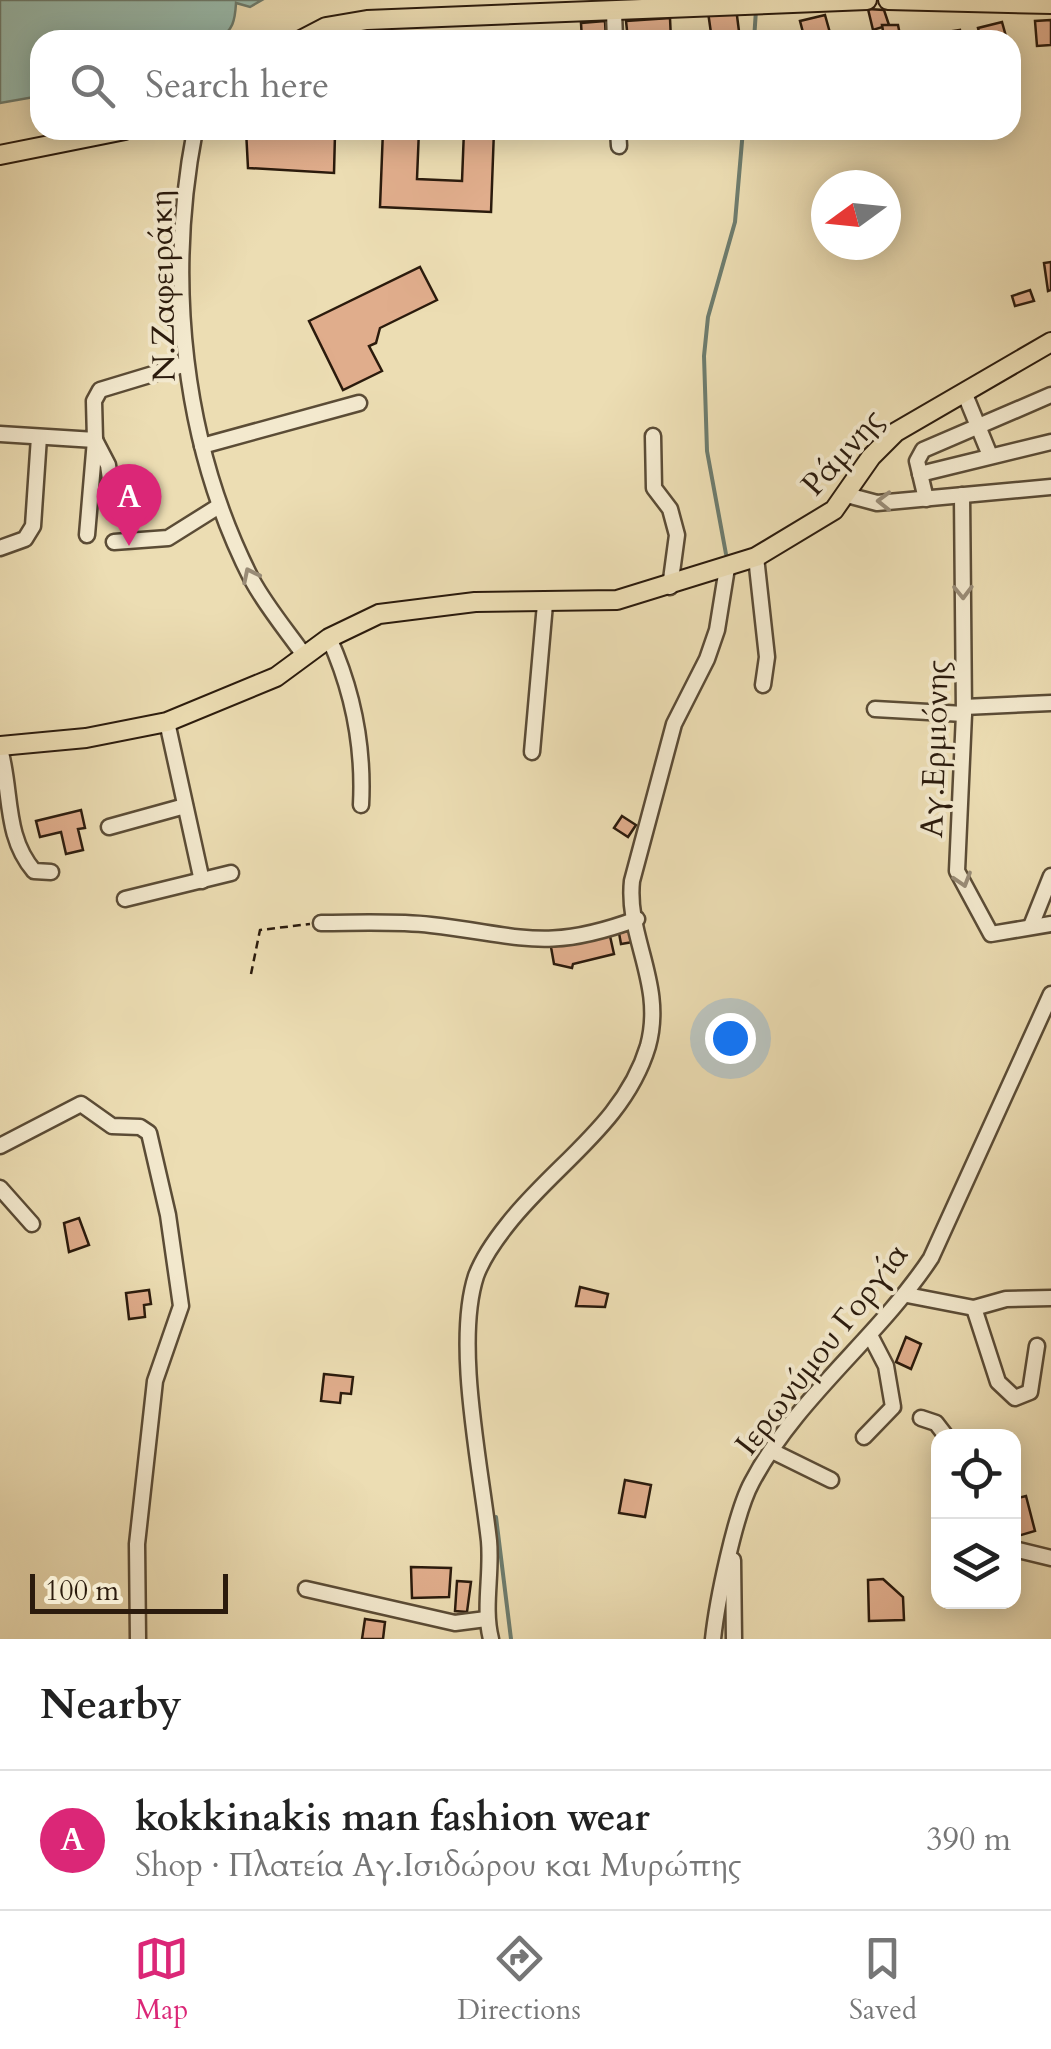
<!DOCTYPE html>
<meta charset="utf-8">
<style>
:root{--surface:#fff;--page:#f6f6f6;--text:#222;--muted:#767676;--line:#e0e0e0;--accent:#db2777}
body{margin:0;font-family:Cardo,serif;background:var(--page);color:var(--text)}
.controls{position:absolute;right:30px;bottom:30px;display:grid;overflow:hidden;border-radius:20px;box-shadow:0 5px 25px #0003}
.controls button{width:90px;height:90px;display:grid;place-items:center;padding:0;border:0;border-bottom:2px solid var(--line);background:var(--surface);color:var(--text);font:50px sans-serif}
.compass{position:absolute;left:811px;top:170px;width:90px;height:90px;border-radius:50%;background:var(--surface);box-shadow:0 5px 25px #0003;rotate:255deg}
.scale{position:absolute;left:30px;bottom:25px;width:198px;box-sizing:border-box;padding-left:10px;border:5px solid #2b1b0d;border-top:0;font-size:28px;line-height:35px;white-space:nowrap;color:#2b1b0d;-webkit-text-stroke:8px #f3e9ce;paint-order:stroke}
.you{position:absolute;left:730px;top:1038px;width:35px;height:35px;margin:-25px;border:8px solid #fff;border-radius:50%;background:#1a73e8;box-shadow:0 0 0 15px #1a73e833}
.badge{display:grid;place-items:center;width:65px;height:65px;border-radius:50%;background:var(--accent);color:#fff;font-size:32px;font-weight:700}
.pin{position:absolute;translate:-50% -82px;filter:drop-shadow(0 2px 5px #0008)}
.pin::after{content:'';position:absolute;top:52px;width:35px;height:30px;background:inherit;clip-path:polygon(0 0,100% 0,50% 100%)}
.list{margin:0;padding:0;list-style:none}
h2{display:flex;justify-content:space-between;align-items:center;height:130px;margin:0;padding:0 40px;font-size:42px}
h2 small{font-size:32px;font-weight:400;color:var(--muted)}
.list li{display:grid;grid-template-columns:65px 1fr auto;gap:30px;align-items:center;box-sizing:border-box;height:140px;padding:0 40px;border-top:2px solid var(--line)}
.list b{display:block;font-size:38px;white-space:nowrap}
.list p{margin:0;font-size:32px;white-space:nowrap;color:var(--muted)}
.list em{font-size:32px;font-style:normal;color:var(--muted)}
.icon{flex:none;width:55px;height:55px;fill:none;stroke:currentColor;stroke-width:2;stroke-linecap:round;stroke-linejoin:round}
.map{position:relative;flex:none;width:1051px;height:1639px;overflow:hidden}
.search{position:absolute;background:var(--surface);box-shadow:0 5px 25px #0003;left:30px;right:30px;top:30px;height:110px;display:flex;align-items:center;gap:25px;box-sizing:border-box;padding:0 35px;border-radius:30px;color:var(--muted);font-size:38px}
.sheet{height:270px;background:var(--surface)}
nav{display:flex;justify-content:space-around;align-items:center;box-sizing:border-box;height:140px;border-top:2px solid var(--line);background:var(--surface);font-size:28px;color:var(--muted)}
nav a{display:grid;justify-items:center;gap:5px}
nav .on{color:var(--accent)}
.map>svg:first-child{display:block}
.water{fill:#99bcae;stroke:#6d7c6e;stroke-width:2.5}
.lines{fill:none;stroke-linecap:round;stroke-linejoin:round}
.stream{stroke:#6d7c6e;stroke-width:4}
.building{fill:#e0ad8c;stroke:#2b1b0d;stroke-width:2.5}
.minor-casing{stroke:#5b4c36;stroke-width:19}
.major-casing{stroke:#2b1b0d;stroke-width:22}
.path{stroke:#2b1b0d;stroke-width:2.5;stroke-dasharray:8 5;stroke-linecap:butt}
.minor{stroke:#f3e9ce;stroke-width:14}
.major{stroke:#ecddb3;stroke-width:18}
.oneway{stroke:#998c77}
.labels{text-anchor:middle;stroke-width:8;stroke-linejoin:round;paint-order:stroke}
.street-label{font-size:32px;fill:#2b1b0d;stroke:#f3e9ce}
</style>
<div class="map">
<svg width="1051" height="1639" viewBox="0 0 1051 1639">
<rect width="100%" height="100%" fill="#ecddb3"/>
<filter id="stains"><feTurbulence type="fractalNoise" baseFrequency=".002" numOctaves="4"/><feColorMatrix values="0 0 0 0 .2 0 0 0 0 .09 0 0 0 0 .02 0 0 0 .5 -.17"/></filter>
<radialGradient id="worn" r=".72"><stop offset=".6" stop-color="#630" stop-opacity="0"/><stop offset="1" stop-color="#630" stop-opacity=".3"/></radialGradient>
<!-- water -->
<path class="water" d="M0 0H262L250 7 236 3C235 21 233 30 218 40H40V96L0 103Z"/>
<g class="lines">
<!-- stream -->
<g class="stream">
<path d="M754 40 756 10"/>
<path d="M726 554 707 451 704 356 708 317 735 222 743 130"/>
<path d="M496 1517 511 1639"/>
</g>
</g>
<!-- building -->
<g class="building">
<path d="M736 8 740 39 712 40 708 12Z"/>
<path d="M868 9 884 10 889 25 873 30Z"/>
<path d="M825 15 832 40H805L800 21Z"/>
<path d="M670 18 671 40H628L626 21Z"/>
<path d="M1051 20V45L1037 46 1035 21Z"/>
<path d="M605 21 606 40H582L581 23Z"/>
<path d="M1002 22 1007 40H981L978 28Z"/>
<path d="M882 25H898L901 40H874L884 37Z"/>
<path d="M960 30 962 40H941L940 33Z"/>
<path d="M246 130H360V133L335 134 334 173 248 168Z"/>
<path d="M383 130H419L417 179 462 181 464 130H494L491 212 380 207Z"/>
<path d="M1051 262V290L1048 291 1044 263Z"/>
<path d="M420 267 437 300 380 328 376 343 369 346 382 371 343 390 309 321Z"/>
<path d="M1030 290 1034 301 1015 306 1012 296Z"/>
<path d="M81 810 85 828 78 829 83 850 66 854 61 832 40 837 36 821Z"/>
<path d="M622 816 636 825 628 837 614 828Z"/>
<path d="M631 930 633 942 621 944 619 933Z"/>
<path d="M610 936 614 954 573 964 572 968 554 964 551 947Z"/>
<path d="M79 1218 89 1245 69 1252 64 1223Z"/>
<path d="M580 1287 608 1294 605 1307 576 1306Z"/>
<path d="M149 1290 151 1304 144 1305 145 1317 129 1319 126 1293Z"/>
<path d="M906 1337 921 1344 911 1369 896 1362Z"/>
<path d="M324 1374 353 1377 351 1394 341 1393 340 1403 321 1401Z"/>
<path d="M625 1480 651 1485 645 1517 619 1513Z"/>
<path d="M1026 1496 1035 1531 1014 1537V1499Z"/>
<path d="M411 1567 451 1568 449 1597 412 1598Z"/>
<path d="M883 1579 903 1597 904 1620 869 1621 868 1580Z"/>
<path d="M457 1581 471 1582 467 1612 455 1611Z"/>
<path d="M365 1619 385 1622 383 1639H362Z"/>
</g>
<g class="lines">
<!-- minor casing -->
<g class="minor-casing">
<g id="minor">
<path d="M614 12 615 40"/>
<path d="M195 130C166 280 182 443 252 580 266 606 287 631 304 655"/>
<path d="M618 130 619 146"/>
<path d="M964 392 989 453"/>
<path d="M0 434 95 440 94 401 100 390 186 364"/>
<path d="M653 436 654 488 670 509 677 535 670 587"/>
<path d="M95 440 108 465 113 500"/>
<path d="M202 446 359 403"/>
<path d="M920 474 1051 442"/>
<path d="M847 495 877 503 1051 487"/>
<path d="M962 495 964 714 957 871 991 934 1051 924"/>
<path d="M926 499 917 461 923 450 1051 395"/>
<path d="M87 535 95 440"/>
<path d="M114 542 168 538 219 506"/>
<path d="M0 548 25 539 33 526 39 437"/>
<path d="M756 557 767 657 763 685"/>
<path d="M329 638C353 691 364 747 361 805"/>
<path d="M964 707 1051 703"/>
<path d="M875 709 964 714"/>
<path d="M167 722 202 881"/>
<path d="M0 749C12 792 4 836 34 871L51 872"/>
<path d="M532 752 545 604"/>
<path d="M109 827 185 806"/>
<path d="M125 899 231 873"/>
<path d="M321 923C357 923 395 921 431 925 521 935 545 953 637 919"/>
<path d="M1031 926 1051 876"/>
<path d="M0 1146 81 1104 112 1126 140 1127 149 1133 168 1215 181 1306 155 1381 137 1544 138 1639"/>
<path d="M0 1188 32 1224"/>
<path d="M907 1295 974 1308 1006 1299 1051 1298"/>
<path d="M974 1308 998 1382 1015 1398 1030 1392 1037 1346"/>
<path d="M921 1418 936 1423 946 1436"/>
<path d="M864 1437 893 1407 886 1366 871 1337"/>
<path d="M772 1451 831 1480"/>
<path d="M1014 1549 1051 1558"/>
<path d="M733 1560 734 1639"/>
<path d="M306 1589 455 1623 486 1619"/>
<path d="M491 1639C483 1608 492 1574 489 1541 481 1468 454 1344 476 1276 483 1257 496 1239 508 1224 555 1164 625 1123 648 1046 665 984 626 937 632 881L674 724 707 659 717 630 727 568"/>
<path d="M713 1639C717 1602 735 1513 752 1482 797 1397 878 1338 931 1258L1051 994"/>
</g>
</g>
<!-- major casing -->
<g class="major-casing">
<g id="major">
<path d="M888 0 1051 4"/>
<path d="M301 40 326 27 367 20 867 0"/>
<path d="M0 155 125 130"/>
<path d="M0 746 86 738 167 722 276 677 329 638 379 614 475 602 617 600 756 557 834 510 871 457 896 432 1051 342"/>
</g>
</g>
<!-- path -->
<path class="path" d="M251 974 260 930 310 924"/>
<!-- minor -->
<use href="#minor" class="minor"/>
<!-- major -->
<use href="#major" class="major"/>
</g>
<!-- one-way arrows -->
<defs><path id="oneway-chevron" d="M-2-3.5L2.5 0L-2 3.5" fill="none" stroke-width="1.6" stroke-linecap="round" stroke-linejoin="round" transform="scale(2.5)"/></defs>
<g class="oneway">
<use href="#oneway-chevron" transform="translate(884 501) rotate(-179)"/>
<use href="#oneway-chevron" transform="translate(250 575) rotate(-116)"/>
<use href="#oneway-chevron" transform="translate(963 592) rotate(89)"/>
<use href="#oneway-chevron" transform="translate(963 880) rotate(73)"/>
</g>
<g class="labels">
<!-- street labels -->
<g class="street-label">
<text transform="translate(162 286) rotate(-91)" y="11">Ν.Ζαφειράκη</text>
<text transform="translate(842 452) rotate(-48)" y="11">Ράμνης</text>
<text transform="translate(934 749) rotate(-88)" y="11">Αγ.Ερμιόνης</text>
<text transform="translate(821 1349) rotate(-52)" y="11">Ιερωνύμου Γοργία</text>
</g>
</g>
<rect width="100%" height="100%" filter="url(#stains)"/>
<rect width="100%" height="100%" fill="url(#worn)"/>
</svg>
<div class="controls">
<button><svg class="icon" aria-label="locate" viewBox="0 0 24 24"><circle cx="12" cy="12" r="6"/><path d="M12 2v4M12 18v4M2 12h4M18 12h4"/></svg></button>
<button><svg class="icon" aria-label="layers" viewBox="0 0 24 24"><path d="M12 4l9 5-9 5-9-5zM3 14l9 5 9-5"/></svg></button>
</div>
<svg class="compass" viewBox="-18 -18 36 36"><path d="M0-13l5 13h-10z" fill="#e53935"/><path d="M0 13l5-13h-10z" fill="#767676"/></svg>
<div class="scale">100 m</div>
<div class="you"></div>
<div class="pin badge" style="left:129px;top:546px">A</div>
<div class="search"><svg class="icon" aria-label="search" viewBox="0 0 24 24"><circle cx="10" cy="10" r="6"/><path d="M15 15l6 6"/></svg>Search here</div>
</div>
<section class="sheet">
<h2>Nearby<small></small></h2>
<ul class="list">
<li><span class="badge">A</span><div><b>kokkinakis man fashion wear</b><p>Shop · Πλατεία Αγ.Ισιδώρου και Μυρώπης</p></div><em>390 m</em></li>
</ul>
</section>
<nav>
<a class="on"><svg class="icon" aria-label="map" viewBox="0 0 24 24"><path d="M3 6l6-2 6 2 6-2v14l-6 2-6-2-6 2zM9 4v14M15 6v14"/></svg>Map</a>
<a><svg class="icon" aria-label="directions" viewBox="0 0 24 24"><path d="M12 3l9 9-9 9-9-9zM9 14v-3h6M13 9l2 2-2 2"/></svg>Directions</a>
<a><svg class="icon" aria-label="saved" viewBox="0 0 24 24"><path d="M7 4h10v16l-5-4-5 4z"/></svg>Saved</a>
</nav>
